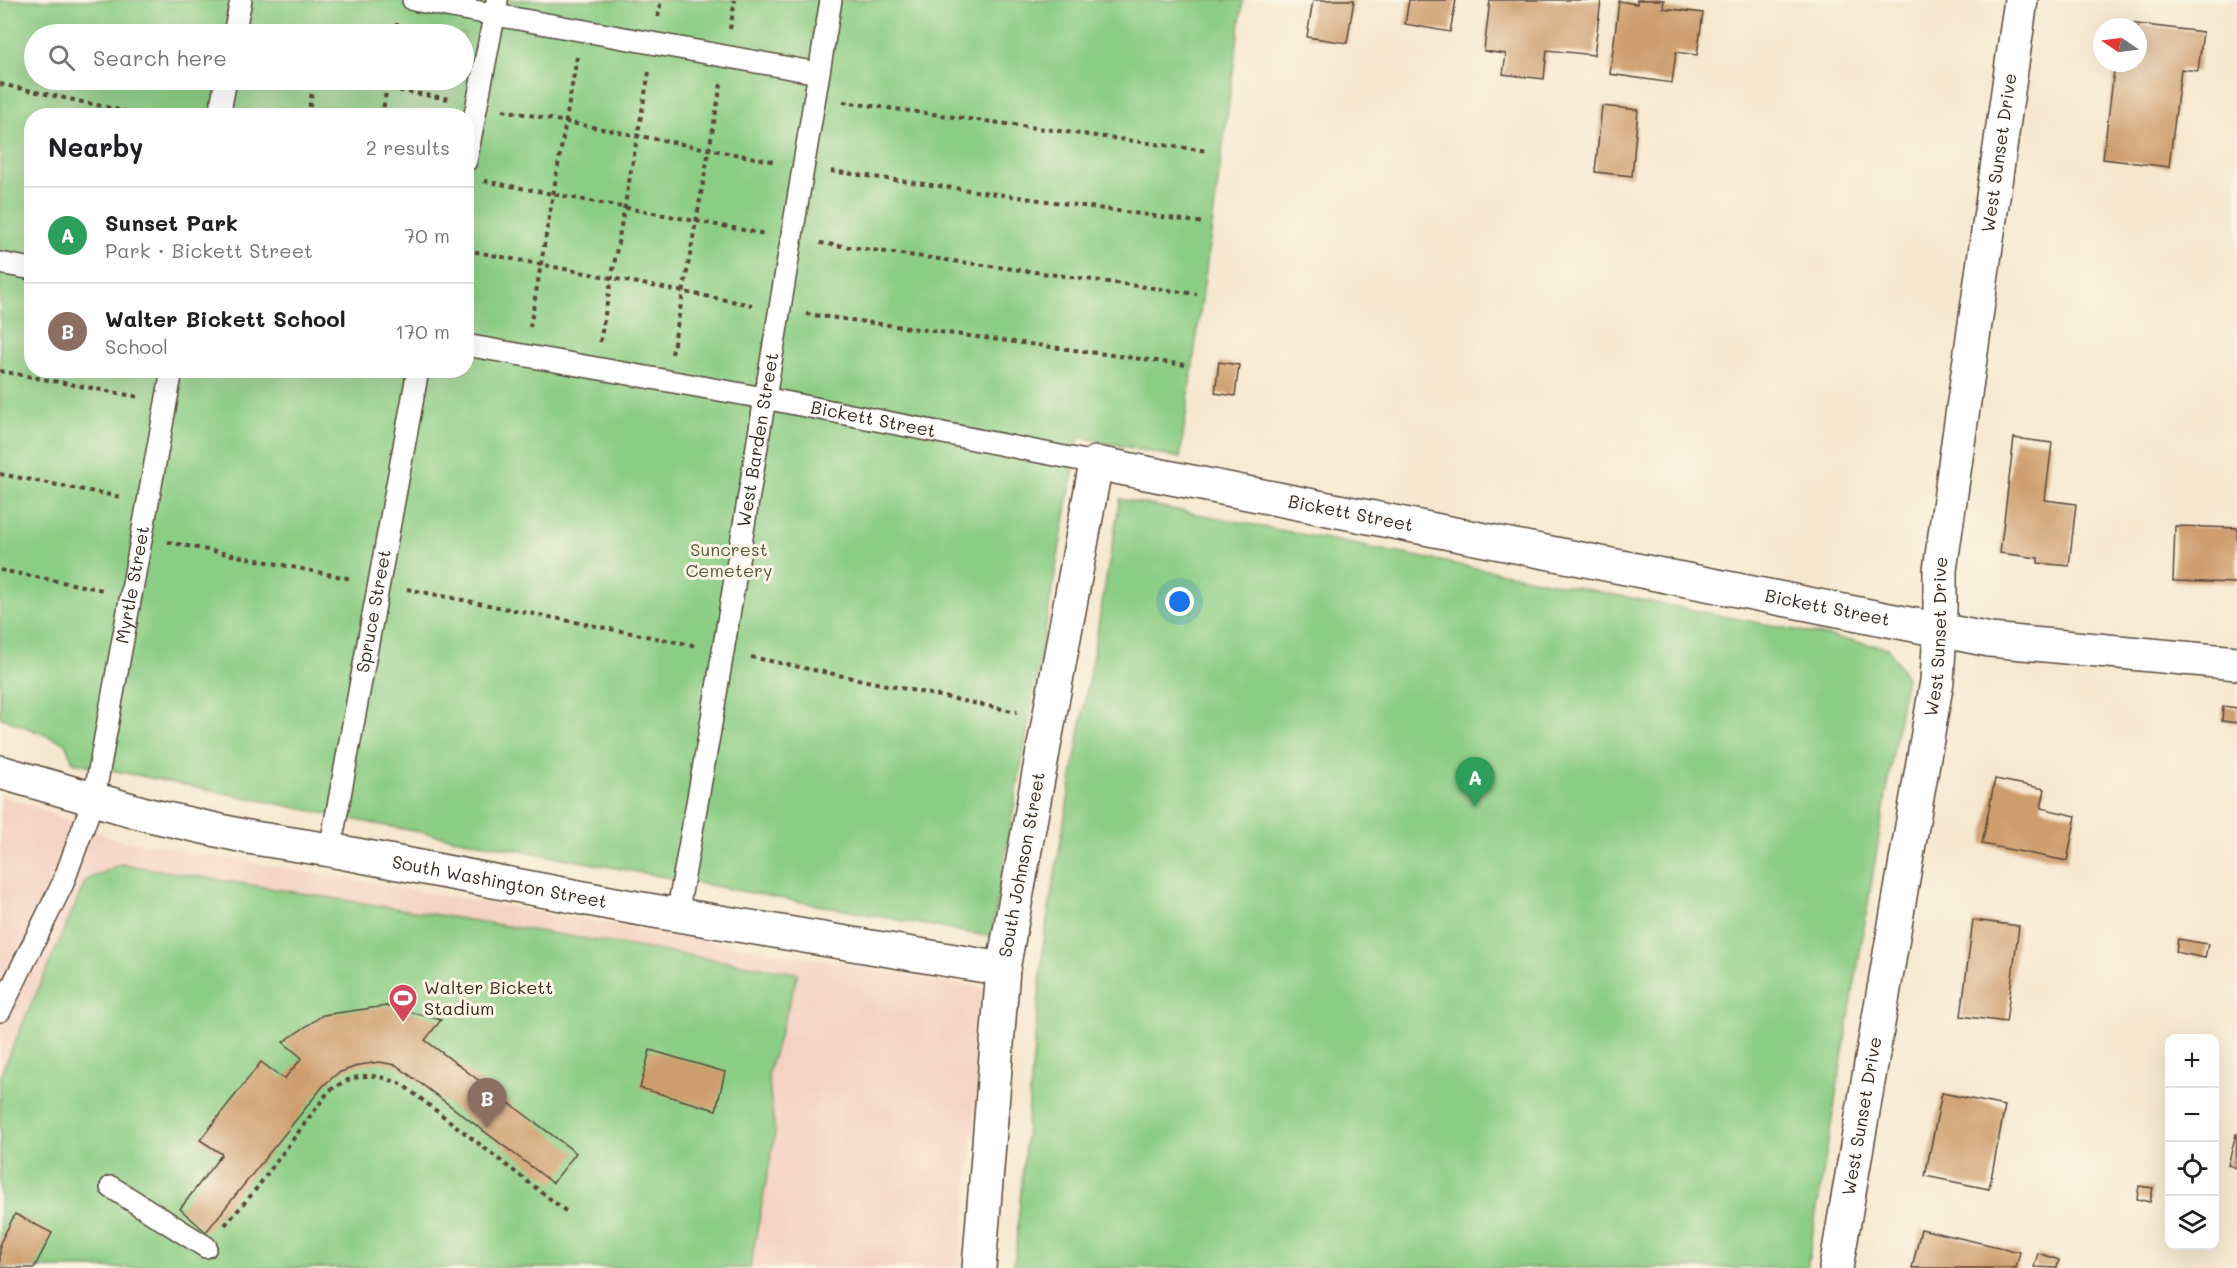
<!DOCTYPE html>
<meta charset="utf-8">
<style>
:root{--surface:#fff;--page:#f2f2f2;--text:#202124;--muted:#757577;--line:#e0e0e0;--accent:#d1495b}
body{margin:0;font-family:Mali,sans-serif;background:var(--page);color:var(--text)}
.controls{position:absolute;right:18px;bottom:18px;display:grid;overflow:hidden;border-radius:12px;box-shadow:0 6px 24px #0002}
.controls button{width:54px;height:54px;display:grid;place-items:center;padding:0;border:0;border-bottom:2px solid var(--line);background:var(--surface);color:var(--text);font:30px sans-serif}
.compass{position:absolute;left:2093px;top:18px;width:54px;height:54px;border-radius:50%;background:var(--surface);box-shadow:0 6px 24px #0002;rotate:283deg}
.you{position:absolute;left:1180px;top:602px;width:21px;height:21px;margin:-15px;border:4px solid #fff;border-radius:50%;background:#1a73e8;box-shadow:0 0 0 9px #1a73e833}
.badge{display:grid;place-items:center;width:39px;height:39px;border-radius:50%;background:var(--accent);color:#fff;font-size:20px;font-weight:700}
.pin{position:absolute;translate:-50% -50px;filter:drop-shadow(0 2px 3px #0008)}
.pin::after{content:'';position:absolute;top:32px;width:21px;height:18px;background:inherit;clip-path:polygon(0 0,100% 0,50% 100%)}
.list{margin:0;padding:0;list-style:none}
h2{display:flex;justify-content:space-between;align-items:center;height:78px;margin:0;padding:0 24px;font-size:26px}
h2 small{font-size:20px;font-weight:400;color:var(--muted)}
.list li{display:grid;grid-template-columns:39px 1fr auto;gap:18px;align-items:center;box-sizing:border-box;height:96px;padding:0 24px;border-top:2px solid var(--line)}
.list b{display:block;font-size:22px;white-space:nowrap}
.list p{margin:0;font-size:20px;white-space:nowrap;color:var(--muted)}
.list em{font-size:20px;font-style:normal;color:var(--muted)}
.icon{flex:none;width:33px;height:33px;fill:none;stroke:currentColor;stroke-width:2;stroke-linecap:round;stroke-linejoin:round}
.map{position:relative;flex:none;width:2237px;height:1268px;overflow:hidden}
.search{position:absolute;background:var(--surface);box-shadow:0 6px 24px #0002;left:24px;top:24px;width:450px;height:66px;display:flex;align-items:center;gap:15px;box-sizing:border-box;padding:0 21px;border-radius:33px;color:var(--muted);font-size:22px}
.panel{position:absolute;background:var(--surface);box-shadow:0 6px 24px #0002;left:24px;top:108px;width:450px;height:270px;border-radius:24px}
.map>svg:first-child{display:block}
.built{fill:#f5d3c2}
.green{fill:#8ccd85;stroke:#647c52;stroke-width:1.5;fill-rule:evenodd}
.building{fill:#ce9d6d}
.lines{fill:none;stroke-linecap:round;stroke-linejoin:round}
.lane-casing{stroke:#574639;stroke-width:24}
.street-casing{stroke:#574639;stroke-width:36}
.secondary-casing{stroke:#574639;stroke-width:36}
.path{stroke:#574639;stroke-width:4;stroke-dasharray:4.5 4.5;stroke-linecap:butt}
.lane{stroke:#fff;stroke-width:21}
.street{stroke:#fff;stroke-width:33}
.secondary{stroke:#fff;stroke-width:33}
.labels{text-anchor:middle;stroke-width:6;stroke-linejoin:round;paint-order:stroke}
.street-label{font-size:18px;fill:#3b2a1e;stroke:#fcf5e5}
.park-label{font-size:18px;fill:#535b3d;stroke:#fcf5e5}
.poi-label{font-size:18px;fill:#3b2a1e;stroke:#fcf5e5;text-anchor:start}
</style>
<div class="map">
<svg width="2237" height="1268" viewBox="0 0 2237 1268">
<rect width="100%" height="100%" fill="#fcf5e5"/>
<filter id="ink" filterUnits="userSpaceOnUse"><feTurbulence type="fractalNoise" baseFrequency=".0167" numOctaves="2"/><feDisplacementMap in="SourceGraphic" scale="12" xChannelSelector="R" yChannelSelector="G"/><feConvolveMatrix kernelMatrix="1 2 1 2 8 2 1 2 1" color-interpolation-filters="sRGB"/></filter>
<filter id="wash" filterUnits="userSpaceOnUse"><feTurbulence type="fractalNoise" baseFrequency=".008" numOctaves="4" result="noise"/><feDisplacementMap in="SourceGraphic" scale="24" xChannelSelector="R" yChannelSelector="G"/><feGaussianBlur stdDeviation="1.35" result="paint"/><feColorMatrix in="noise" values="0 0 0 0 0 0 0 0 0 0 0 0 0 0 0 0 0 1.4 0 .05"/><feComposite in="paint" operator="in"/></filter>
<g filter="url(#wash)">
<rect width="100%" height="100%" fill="#f6e8cf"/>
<!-- built -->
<path class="built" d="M0 795 29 805 115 839 989 989 959 1268H0Z"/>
<!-- green -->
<g class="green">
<path d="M0 0H1243L1180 458 1079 437 991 937 371 823 73 762 65 743 0 717ZM34 34H464V80H34ZM32 116H466V370H32Z"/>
<path d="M1120 499 1888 648 1906 676 1807 1268H1014L1044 938Z"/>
<path d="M121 864 798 973 768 1074 775 1134 750 1268H0V1076L86 880Z"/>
</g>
<g id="blocks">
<!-- building -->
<g class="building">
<path d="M1313 0H1354L1347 43 1307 37Z"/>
<path d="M1409 0H1456L1450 32 1405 24Z"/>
<path d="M1490 0H1601L1594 55 1547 50 1544 79 1503 74 1506 54 1484 51Z"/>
<path d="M1637 0H1664L1663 8 1703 13 1697 55 1676 52 1672 83 1610 74 1619 1 1637 4Z"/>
<path d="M2120 22 2203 32 2198 71 2181 69 2169 167 2103 159 2115 63H2138V27H2119Z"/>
<path d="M1602 106 1638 110 1632 176 1595 172Z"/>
<path d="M1219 362 1239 365 1235 396 1215 393Z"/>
<path d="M2014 438 2052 443 2045 500 2076 504 2069 566 2038 563V558L2000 553Z"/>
<path d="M2175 526 2237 528V583L2173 581Z"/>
<path d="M2223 706 2237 708V723L2222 721Z"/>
<path d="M1995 779 2045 789 2041 808 2076 816 2067 861 1982 844Z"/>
<path d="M1973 920 2019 926 2006 1022 1961 1016Z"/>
<path d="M2178 939 2208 944 2205 958 2176 952Z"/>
<path d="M386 1006 441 1020 425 1040 576 1153 553 1183 396 1065 379 1062 360 1065 338 1073 324 1085 206 1232 180 1209 222 1154 200 1140 261 1062 284 1079 302 1058 283 1042 323 1015Z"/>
<path d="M650 1050 725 1072 716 1110 640 1088Z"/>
<path d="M1942 1093 2005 1106 1989 1189 1925 1176Z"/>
<path d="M2236 1134H2237V1168L2228 1165Z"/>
<path d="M2139 1186 2153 1188 2150 1202 2137 1199Z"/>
<path d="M15 1214 52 1233 34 1268H0V1243Z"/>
<path d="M1921 1229 2020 1252 2016 1268H1912Z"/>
<path d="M2038 1253 2059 1260 2057 1268 2034 1267Z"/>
</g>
</g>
</g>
<g filter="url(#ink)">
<use href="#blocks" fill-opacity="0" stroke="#574639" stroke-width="1.5"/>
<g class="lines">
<!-- lane casing -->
<g class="lane-casing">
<g id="lane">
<path d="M413 0 818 73"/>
<path d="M234 34 241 0"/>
<path d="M219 116 226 80"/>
<path d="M466 161 497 1"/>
<path d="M0 263 32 269"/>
<path id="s1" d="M466 345 764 398 1096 463"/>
<path id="s2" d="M330 850 418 370"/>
<path id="s3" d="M677 915 709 736 831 0"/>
<path id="s4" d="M0 1011 63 883 94 798 172 370"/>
<path d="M111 1187 206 1247"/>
</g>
</g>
<!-- street casing -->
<g class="street-casing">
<g id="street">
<path id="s5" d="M0 772 149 815 248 837 330 850 636 908 1003 969"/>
<path id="s6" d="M979 1268 1003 969 1096 463 1990 640 2237 663"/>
</g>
</g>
<!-- secondary casing -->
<g class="secondary-casing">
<g id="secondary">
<path id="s7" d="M1836 1268 1937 681 1940 630V570L2021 0"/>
</g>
</g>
<!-- path -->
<g class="path">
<path d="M658 17 661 0"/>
<path d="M730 29 735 0"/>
<path d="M396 34 397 23"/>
<path d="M337 80 449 99"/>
<path d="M0 84 147 116"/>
<path d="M843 102 1208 151"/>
<path d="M503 110 776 162"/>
<path d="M308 116 314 80"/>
<path d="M382 116 388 80"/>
<path d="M831 171 1205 223"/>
<path d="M484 181 765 234"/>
<path d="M820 243 1197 294"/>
<path d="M466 250 752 305"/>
<path d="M806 314 1186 365"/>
<path d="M530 327 577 57"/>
<path d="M600 342 649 72"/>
<path d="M672 354 721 84"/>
<path d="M0 371 139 397"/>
<path d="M0 474 121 497"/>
<path d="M168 542 352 579"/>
<path d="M0 570 103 590"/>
<path d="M407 589 697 646"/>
<path d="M751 657 1017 712"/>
<path d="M225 1225 253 1193 329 1091C356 1072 374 1072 403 1085L567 1212"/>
</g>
<!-- lane -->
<use href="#lane" class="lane"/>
<!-- street -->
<use href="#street" class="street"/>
<!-- secondary -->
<use href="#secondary" class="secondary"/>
</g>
</g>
<!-- icons -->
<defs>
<g id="stadium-pin" transform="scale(1.5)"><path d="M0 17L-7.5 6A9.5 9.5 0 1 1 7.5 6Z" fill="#d1495b" stroke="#fcf5e5"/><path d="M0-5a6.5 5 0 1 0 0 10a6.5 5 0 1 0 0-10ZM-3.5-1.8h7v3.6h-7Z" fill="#fff"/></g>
</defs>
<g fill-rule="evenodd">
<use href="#stadium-pin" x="403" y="998"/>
</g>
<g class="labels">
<!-- street labels -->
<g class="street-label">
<text dy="6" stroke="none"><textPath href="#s7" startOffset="1128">West Sunset Drive</textPath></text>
<text dy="6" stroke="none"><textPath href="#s1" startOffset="414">Bickett Street</textPath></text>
<text dy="6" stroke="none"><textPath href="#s3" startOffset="482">West Barden Street</textPath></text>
<text dy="6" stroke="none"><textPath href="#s6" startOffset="1074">Bickett Street</textPath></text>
<text dy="6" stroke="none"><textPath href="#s4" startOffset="450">Myrtle Street</textPath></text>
<text dy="6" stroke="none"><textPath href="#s6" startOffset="1560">Bickett Street</textPath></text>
<text dy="6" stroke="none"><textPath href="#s2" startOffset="243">Spruce Street</textPath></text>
<text dy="6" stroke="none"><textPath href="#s7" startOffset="640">West Sunset Drive</textPath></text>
<text dy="6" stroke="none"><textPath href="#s6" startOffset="406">South Johnson Street</textPath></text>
<text dy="6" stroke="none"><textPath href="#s5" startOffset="512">South Washington Street</textPath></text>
<text dy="6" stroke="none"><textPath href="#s7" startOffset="154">West Sunset Drive</textPath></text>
</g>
<!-- park labels -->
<g class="park-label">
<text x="729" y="556">Suncrest<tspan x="729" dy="21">Cemetery</tspan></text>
</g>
<!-- poi labels -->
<g class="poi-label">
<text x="424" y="994">Walter Bickett<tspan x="424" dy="21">Stadium</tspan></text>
</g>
</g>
</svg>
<div class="controls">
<button>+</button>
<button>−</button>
<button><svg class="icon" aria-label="locate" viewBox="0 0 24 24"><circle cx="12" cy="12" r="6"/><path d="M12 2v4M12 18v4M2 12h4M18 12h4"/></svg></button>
<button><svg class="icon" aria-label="layers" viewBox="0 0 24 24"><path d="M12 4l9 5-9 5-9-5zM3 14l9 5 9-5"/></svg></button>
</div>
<svg class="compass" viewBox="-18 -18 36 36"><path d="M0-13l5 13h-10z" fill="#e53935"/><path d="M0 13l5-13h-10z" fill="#757577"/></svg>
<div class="you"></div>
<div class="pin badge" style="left:1475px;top:807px;background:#2e9e5b">A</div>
<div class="pin badge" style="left:487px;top:1128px;background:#8d6e63">B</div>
<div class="search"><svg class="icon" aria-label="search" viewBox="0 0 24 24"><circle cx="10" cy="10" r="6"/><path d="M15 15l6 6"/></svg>Search here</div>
<section class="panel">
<h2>Nearby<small>2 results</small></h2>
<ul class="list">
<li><span class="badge" style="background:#2e9e5b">A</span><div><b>Sunset Park</b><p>Park · Bickett Street</p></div><em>70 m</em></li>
<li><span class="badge" style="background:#8d6e63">B</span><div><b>Walter Bickett School</b><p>School</p></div><em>170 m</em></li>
</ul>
</section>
</div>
